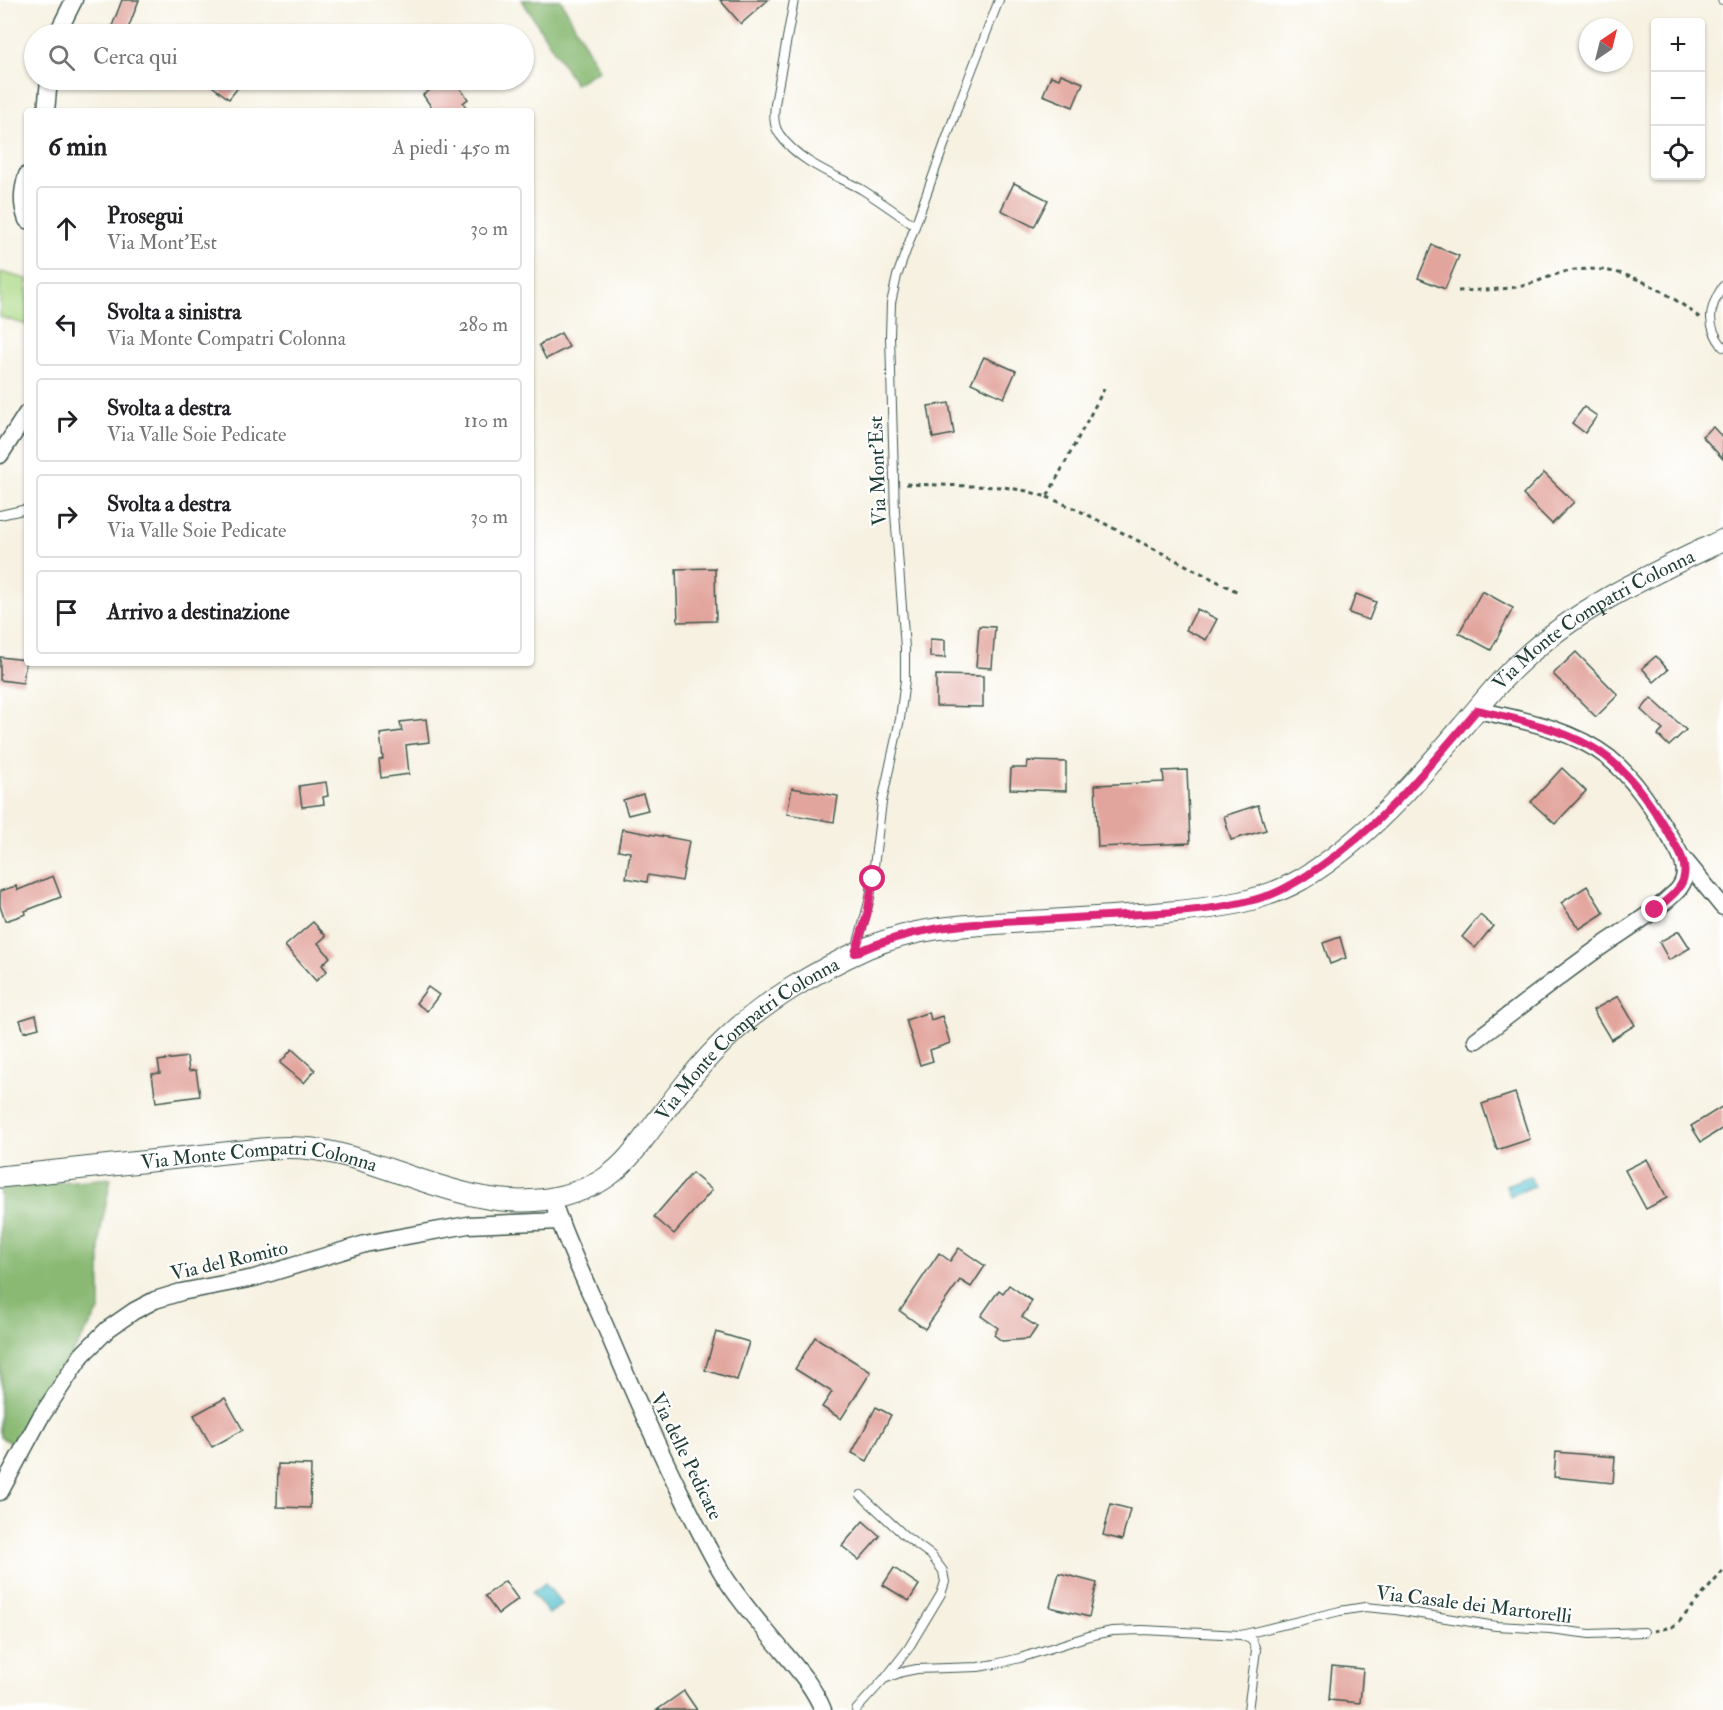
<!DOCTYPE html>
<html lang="it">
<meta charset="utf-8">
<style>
:root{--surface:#fff;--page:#f6f6f6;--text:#202124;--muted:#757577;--line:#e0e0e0}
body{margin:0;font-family:"IM FELL Double Pica",serif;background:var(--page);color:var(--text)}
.controls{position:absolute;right:18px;top:18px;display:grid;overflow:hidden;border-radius:6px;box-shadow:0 2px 4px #0004}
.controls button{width:54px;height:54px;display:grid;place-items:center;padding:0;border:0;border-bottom:2px solid var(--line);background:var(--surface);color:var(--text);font:30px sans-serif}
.compass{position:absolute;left:1579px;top:18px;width:54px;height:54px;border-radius:50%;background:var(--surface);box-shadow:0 2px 4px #0004;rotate:35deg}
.stop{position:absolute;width:18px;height:18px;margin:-14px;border:4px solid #db2777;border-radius:50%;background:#fff}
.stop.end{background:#db2777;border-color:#fff;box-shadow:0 2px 6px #0008}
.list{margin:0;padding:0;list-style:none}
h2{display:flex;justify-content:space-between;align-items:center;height:78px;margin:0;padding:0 24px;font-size:26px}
h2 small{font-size:20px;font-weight:400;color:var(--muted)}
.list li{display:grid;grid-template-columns:39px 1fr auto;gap:18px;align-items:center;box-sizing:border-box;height:84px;margin:0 12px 12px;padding:0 12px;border:2px solid var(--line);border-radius:6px}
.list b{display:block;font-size:22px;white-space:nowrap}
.list p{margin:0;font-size:20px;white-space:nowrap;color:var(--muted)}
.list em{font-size:20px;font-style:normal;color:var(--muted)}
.icon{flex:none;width:33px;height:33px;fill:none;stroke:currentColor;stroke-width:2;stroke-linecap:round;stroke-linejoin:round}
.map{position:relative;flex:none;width:1723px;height:1710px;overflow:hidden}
.search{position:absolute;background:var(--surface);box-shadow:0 2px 4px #0004;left:24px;top:24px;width:510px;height:66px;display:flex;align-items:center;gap:15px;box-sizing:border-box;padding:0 21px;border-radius:33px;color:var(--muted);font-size:22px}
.panel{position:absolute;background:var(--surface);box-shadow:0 2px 4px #0004;left:24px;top:108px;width:510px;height:558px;border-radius:6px}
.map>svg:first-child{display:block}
.green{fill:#acd986;stroke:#668b5d;stroke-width:1.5}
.forest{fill:#89b973;stroke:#547b54;stroke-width:1.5}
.water{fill:#55c1ce;stroke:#3a7f81;stroke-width:1.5}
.building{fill:#e2a59d}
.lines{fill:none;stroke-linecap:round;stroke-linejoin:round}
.service-casing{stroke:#3f584e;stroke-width:10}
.minor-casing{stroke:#3f584e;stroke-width:19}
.tertiary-casing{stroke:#3f584e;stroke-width:23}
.path{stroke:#3f584e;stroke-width:3;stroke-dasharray:4.5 4.5;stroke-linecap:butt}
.service{stroke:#fff;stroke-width:8}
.minor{stroke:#fff;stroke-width:16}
.tertiary{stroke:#fff;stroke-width:21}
.route{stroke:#db2777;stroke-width:8}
.labels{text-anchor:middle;stroke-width:4.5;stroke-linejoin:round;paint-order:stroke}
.street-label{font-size:20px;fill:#1f3d34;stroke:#fff}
</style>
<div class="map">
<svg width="1723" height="1710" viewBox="0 0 1723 1710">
<rect width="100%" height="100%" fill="#fff"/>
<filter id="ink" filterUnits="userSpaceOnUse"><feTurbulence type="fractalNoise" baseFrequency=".0167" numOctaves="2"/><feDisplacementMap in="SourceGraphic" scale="12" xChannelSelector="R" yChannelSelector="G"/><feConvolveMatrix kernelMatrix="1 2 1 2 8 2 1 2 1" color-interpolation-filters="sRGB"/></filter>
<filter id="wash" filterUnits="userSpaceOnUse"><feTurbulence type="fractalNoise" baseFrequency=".008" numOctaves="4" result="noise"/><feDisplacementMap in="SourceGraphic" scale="24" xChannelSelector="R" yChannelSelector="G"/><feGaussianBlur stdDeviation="1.35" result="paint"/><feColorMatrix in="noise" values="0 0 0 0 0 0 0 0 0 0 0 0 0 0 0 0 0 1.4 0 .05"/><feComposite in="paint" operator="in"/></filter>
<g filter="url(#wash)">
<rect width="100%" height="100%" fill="#f6f1e1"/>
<!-- green -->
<path class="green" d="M0 272 27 279V325L0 317Z"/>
<!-- forest -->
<g class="forest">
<path d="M522 0H561L599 70 575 84Z"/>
<path d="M111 1178 100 1233V1309L58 1377 12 1443 0 1437V1187Z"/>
</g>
<!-- water -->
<g class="water">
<path d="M1530 1176 1534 1186 1510 1196 1506 1185Z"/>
<path d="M545 1583 562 1604 549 1614 532 1593Z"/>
</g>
<g id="blocks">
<!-- building -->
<g class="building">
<path d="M122 0H139L126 34H109Z"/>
<path d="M720 0H768L741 24Z"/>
<path d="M1061 74 1083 83 1073 107 1043 95 1051 76 1059 79Z"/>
<path d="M204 80H244L229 99Z"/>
<path d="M445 80H454L468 99 463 103 469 111H434L423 95Z"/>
<path d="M1014 183 1048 200 1034 227 1001 210Z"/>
<path d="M1432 245 1459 256 1445 289 1418 278Z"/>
<path d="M561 333 569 347 546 359 539 345Z"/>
<path d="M984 357 1016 371 1004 398 971 383Z"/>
<path d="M949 403 954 434 933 438 928 406Z"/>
<path d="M1584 407 1597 416 1585 433 1572 423Z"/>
<path d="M1713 427 1723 438V459L1702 436Z"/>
<path d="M1544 473 1574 502 1552 524 1523 495Z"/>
<path d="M715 568 716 621 678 622 676 569Z"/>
<path d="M1482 591 1513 608 1491 650 1459 633Z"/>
<path d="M1356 594 1376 602 1369 620 1349 613Z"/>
<path d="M1197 609 1217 619 1206 640 1186 630Z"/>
<path d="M979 626 995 627 992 668 976 667Z"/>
<path d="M930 639 945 640V658L930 657Z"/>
<path d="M1576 652 1618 695 1596 717 1553 674Z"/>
<path d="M1656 656 1668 670 1654 682 1642 668Z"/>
<path d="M0 657 26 660 23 683 0 680Z"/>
<path d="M936 675 983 676V707L936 706Z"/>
<path d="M1651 698 1686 730 1669 746 1658 735 1663 730 1641 710Z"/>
<path d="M426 719 429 742 406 745 409 774 381 778 379 760 383 759 380 734 402 731 400 722Z"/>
<path d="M1028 761 1066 762V791L1010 789 1011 768H1027Z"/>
<path d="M1562 768 1586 791 1555 824 1531 802Z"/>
<path d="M1187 770 1190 843 1098 847 1095 785 1164 782 1163 771Z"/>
<path d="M326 782 328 796 323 797 324 804 302 807 299 786Z"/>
<path d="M792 788 838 796 834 822 787 814Z"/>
<path d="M643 794 648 810 628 815 623 800Z"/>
<path d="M1258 805 1266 830 1231 840 1224 816Z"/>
<path d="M622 829 689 841 682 881 648 875 647 882 626 878 630 852 618 850Z"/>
<path d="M53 876 61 897 25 911 26 914 5 921 0 906V891L16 886 18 890Z"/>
<path d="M1587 886 1604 913 1579 929 1561 903Z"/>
<path d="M1480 915 1493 926 1475 948 1462 937Z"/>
<path d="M313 922 326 936 318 943 330 957 322 965 327 971 316 981 285 946Z"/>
<path d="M1679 931 1690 948 1669 960 1659 942Z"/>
<path d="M1340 937 1346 958 1330 964 1323 943Z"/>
<path d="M428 987 439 995 427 1011 416 1003Z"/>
<path d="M1618 996 1635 1025 1611 1040 1593 1010Z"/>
<path d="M929 1012 931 1020 942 1016 950 1043 930 1050 933 1061 920 1065 906 1020Z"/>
<path d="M36 1015 39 1028 24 1032 20 1020Z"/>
<path d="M292 1049 315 1070 304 1083 280 1063Z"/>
<path d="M187 1057 189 1071 196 1070 200 1096 156 1102 152 1074 160 1073 158 1061Z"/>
<path d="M1515 1093 1530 1139 1497 1150 1482 1104Z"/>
<path d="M1723 1106V1128L1701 1142 1691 1126Z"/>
<path d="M1647 1159 1667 1198 1646 1209 1625 1170Z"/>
<path d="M692 1173 712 1190 674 1234 654 1217Z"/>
<path d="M959 1248 985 1266 971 1287 960 1280 925 1329 900 1311 939 1253 950 1261Z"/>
<path d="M1009 1285 1032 1301 1022 1317 1037 1327 1029 1339 1002 1341 994 1335 998 1328 981 1316 999 1290 1003 1293Z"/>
<path d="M716 1332 749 1342 737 1380 705 1370Z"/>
<path d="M815 1337 871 1372 841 1419 822 1407 832 1392 795 1369Z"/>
<path d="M225 1398 243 1430 212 1447 194 1415Z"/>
<path d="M876 1407 891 1415 867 1461 852 1453Z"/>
<path d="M1556 1452 1615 1457 1613 1483 1554 1477Z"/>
<path d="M278 1464 311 1465 310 1508 277 1507Z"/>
<path d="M1111 1504 1130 1509 1122 1540 1103 1535Z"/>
<path d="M863 1521 880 1536 859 1560 842 1546Z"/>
<path d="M894 1568 919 1585 909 1601 883 1585Z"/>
<path d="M1059 1573 1097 1583 1089 1617 1050 1607Z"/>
<path d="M505 1581 518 1599 498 1614 485 1596Z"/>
<path d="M1332 1666 1363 1669 1360 1703 1329 1700Z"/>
<path d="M684 1691 697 1710H657Z"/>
</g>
</g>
</g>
<g filter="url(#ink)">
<use href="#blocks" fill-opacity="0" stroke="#3f584e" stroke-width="1.5"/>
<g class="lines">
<!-- service casing -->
<g class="service-casing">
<g id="service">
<path d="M794 0 775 104C774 115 773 126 780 135 799 162 833 174 861 189 879 200 897 213 915 226"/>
<path d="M1722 0H1723"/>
<path d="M1723 286C1708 309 1706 325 1723 347"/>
<path d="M0 515 27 509"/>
<path d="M856 950 870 898 882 802 900 719 905 680V648L895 513 890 336 891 303 897 276 915 226 961 98 999 0"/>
<path d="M861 1495 905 1536 931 1555 943 1571 944 1577 945 1582 941 1594 908 1649 887 1676"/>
<path d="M1241 1635 1252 1640 1256 1650 1248 1710"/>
<path d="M856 1710 884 1679 902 1672 917 1669 978 1667 995 1664 1020 1658 1089 1636 1112 1631 1143 1630 1241 1635 1340 1611 1365 1607 1396 1610 1496 1626 1550 1629 1590 1634 1644 1632"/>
</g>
</g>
<!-- minor casing -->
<g class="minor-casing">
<g id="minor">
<path d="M57 34 74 0"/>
<path d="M46 111 49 80"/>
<path d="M27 175C22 191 21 204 27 220"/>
<path d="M0 455 27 413"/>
<path d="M1683 858 1723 907"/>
<path d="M1476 1040C1516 1010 1555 979 1596 950 1620 933 1645 919 1667 900 1671 896 1677 892 1680 887 1692 870 1679 852 1670 837 1653 809 1635 779 1609 758 1572 729 1522 720 1477 710"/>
<path d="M556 1211C570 1251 589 1289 606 1328 630 1385 655 1442 683 1498 695 1522 707 1547 721 1571 739 1601 763 1627 785 1654 800 1672 814 1688 823 1710"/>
<path d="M0 1492 40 1418 82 1355 108 1329 134 1311 155 1300 181 1292 254 1278 365 1244 395 1238 468 1225 560 1221"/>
</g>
</g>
<!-- tertiary casing -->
<g class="tertiary-casing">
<g id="tertiary">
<path id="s1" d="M0 1177 262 1149C279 1147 296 1147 313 1149 396 1161 476 1218 562 1196 577 1192 595 1186 608 1176 627 1163 640 1143 654 1125 676 1096 698 1066 725 1040 763 1002 818 970 867 948 916 927 966 925 1018 922 1069 919 1120 917 1171 912 1217 908 1262 902 1302 879 1366 840 1415 783 1462 727 1481 705 1498 682 1519 663 1576 608 1652 574 1723 540"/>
</g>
</g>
<!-- path -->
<g class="path">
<path d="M1458 291C1479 290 1502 290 1522 286 1540 282 1556 272 1575 270 1622 264 1665 290 1700 318"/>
<path d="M906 484 1003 487 1027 491 1047 497 1104 389"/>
<path d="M1047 497 1078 510 1238 592"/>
<path d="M1654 1631 1672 1627 1678 1623 1723 1571"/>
</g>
<!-- service -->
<use href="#service" class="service"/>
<!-- minor -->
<use href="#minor" class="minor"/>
<!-- tertiary -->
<use href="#tertiary" class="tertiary"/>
</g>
</g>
<g class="lines" filter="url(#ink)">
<!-- route -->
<path class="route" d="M873 879 867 915 855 953C919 924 972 924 1041 920 1074 918 1107 916 1140 914 1183 912 1229 909 1270 895 1288 888 1305 877 1321 866 1383 824 1429 766 1477 710 1515 719 1556 727 1590 746 1625 765 1649 801 1669 834 1676 847 1687 860 1684 876 1682 890 1665 901 1655 910"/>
</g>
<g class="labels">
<!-- street labels -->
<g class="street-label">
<text transform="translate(877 471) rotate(-92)" y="7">Via Mont'Est</text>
<text dy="7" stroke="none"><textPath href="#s1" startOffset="1809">Via Monte Compatri Colonna</textPath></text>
<text dy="7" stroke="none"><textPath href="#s1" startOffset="819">Via Monte Compatri Colonna</textPath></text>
<text dy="7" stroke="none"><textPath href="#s1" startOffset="261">Via Monte Compatri Colonna</textPath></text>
<text transform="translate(229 1260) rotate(-13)" y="7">Via del Romito</text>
<text transform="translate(687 1456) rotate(64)" y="7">Via delle Pedicate</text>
<text transform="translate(1474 1604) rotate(7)" y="7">Via Casale dei Martorelli</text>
</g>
</g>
</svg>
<div class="controls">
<button>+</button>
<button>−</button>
<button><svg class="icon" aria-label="locate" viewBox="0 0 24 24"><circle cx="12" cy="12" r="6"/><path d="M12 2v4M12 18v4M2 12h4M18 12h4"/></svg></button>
</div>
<svg class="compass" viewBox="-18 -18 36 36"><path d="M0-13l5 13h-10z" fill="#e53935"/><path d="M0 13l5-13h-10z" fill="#757577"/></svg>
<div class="stop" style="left:873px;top:879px"></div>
<div class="stop end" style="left:1655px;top:910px"></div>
<div class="search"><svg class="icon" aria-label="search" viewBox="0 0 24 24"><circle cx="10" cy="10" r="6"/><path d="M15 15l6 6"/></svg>Cerca qui</div>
<section class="panel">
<h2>6 min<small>A piedi · 450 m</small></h2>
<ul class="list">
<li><svg class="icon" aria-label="ahead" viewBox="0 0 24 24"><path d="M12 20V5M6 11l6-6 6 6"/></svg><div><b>Prosegui</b><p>Via Mont'Est</p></div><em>30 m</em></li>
<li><svg class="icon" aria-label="left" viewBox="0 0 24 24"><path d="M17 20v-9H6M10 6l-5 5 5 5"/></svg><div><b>Svolta a sinistra</b><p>Via Monte Compatri Colonna</p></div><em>280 m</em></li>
<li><svg class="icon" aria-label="right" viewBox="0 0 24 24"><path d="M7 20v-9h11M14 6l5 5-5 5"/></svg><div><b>Svolta a destra</b><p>Via Valle Soie Pedicate</p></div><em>110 m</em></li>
<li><svg class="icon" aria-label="right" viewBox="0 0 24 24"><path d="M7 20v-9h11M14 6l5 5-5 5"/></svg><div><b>Svolta a destra</b><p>Via Valle Soie Pedicate</p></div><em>30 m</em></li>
<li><svg class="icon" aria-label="arrive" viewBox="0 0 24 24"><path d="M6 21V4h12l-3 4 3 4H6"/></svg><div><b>Arrivo a destinazione</b></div></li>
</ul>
</section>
</div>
